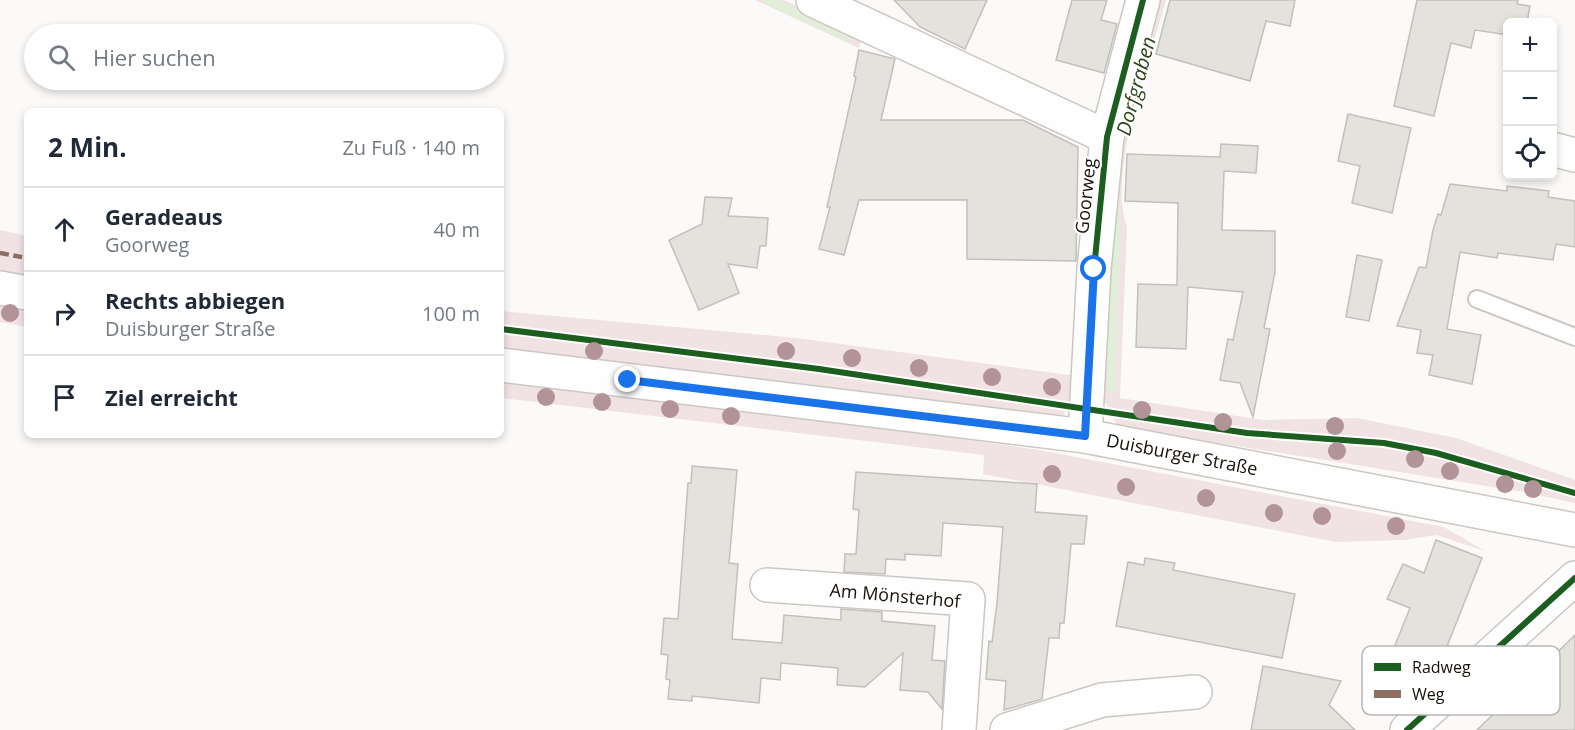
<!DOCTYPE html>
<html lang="de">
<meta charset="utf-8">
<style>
:root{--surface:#fff;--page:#f6f6f7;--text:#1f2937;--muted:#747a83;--line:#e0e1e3}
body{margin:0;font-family:"Open Sans",sans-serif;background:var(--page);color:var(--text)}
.controls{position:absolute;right:18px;top:18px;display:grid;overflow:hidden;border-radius:9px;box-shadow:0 3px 9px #0003}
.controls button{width:54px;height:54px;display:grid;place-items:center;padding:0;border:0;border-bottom:2px solid var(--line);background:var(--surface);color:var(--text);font:30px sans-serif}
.stop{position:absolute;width:18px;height:18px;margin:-14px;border:4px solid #1a73e8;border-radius:50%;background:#fff}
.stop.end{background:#1a73e8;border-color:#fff;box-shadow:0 2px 6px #0008}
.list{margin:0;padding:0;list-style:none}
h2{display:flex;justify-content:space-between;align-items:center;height:78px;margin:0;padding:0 24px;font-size:26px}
h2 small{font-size:20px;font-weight:400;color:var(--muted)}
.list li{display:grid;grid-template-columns:39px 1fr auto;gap:18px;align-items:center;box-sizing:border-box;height:84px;padding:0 24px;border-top:2px solid var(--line)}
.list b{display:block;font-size:22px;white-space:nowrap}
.list p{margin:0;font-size:20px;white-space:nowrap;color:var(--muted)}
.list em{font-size:20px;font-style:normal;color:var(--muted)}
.icon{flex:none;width:33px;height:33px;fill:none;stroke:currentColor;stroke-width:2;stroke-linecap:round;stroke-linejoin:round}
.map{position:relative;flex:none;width:1575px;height:730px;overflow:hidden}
.search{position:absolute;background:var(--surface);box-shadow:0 3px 9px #0003;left:24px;top:24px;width:480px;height:66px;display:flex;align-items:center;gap:15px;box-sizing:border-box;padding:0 21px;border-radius:33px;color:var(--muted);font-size:22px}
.panel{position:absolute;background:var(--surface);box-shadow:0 3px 9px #0003;left:24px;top:108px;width:480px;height:330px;border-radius:9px}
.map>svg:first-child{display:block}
.green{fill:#f1e2e4}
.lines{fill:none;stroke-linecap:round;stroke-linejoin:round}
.stream{stroke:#e1efd9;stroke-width:9}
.building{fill:#e4e2dc;stroke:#c1c0ba;stroke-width:1.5}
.lane-casing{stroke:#cbc7c2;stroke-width:20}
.street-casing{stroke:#cbc7c2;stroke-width:36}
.secondary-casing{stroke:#cbc7c2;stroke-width:36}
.lane{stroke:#fffefe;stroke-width:16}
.street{stroke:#fffefe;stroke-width:33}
.secondary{stroke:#fffefe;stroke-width:33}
.quiet{stroke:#8d6e63;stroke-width:4.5;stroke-dasharray:9 4.5;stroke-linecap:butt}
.cycleway-casing{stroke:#fff;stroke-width:10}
.cycleway{stroke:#1b5e20;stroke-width:6}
.tree{fill:#b19398}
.route{stroke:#1a73e8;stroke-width:8}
.labels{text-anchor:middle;stroke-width:4.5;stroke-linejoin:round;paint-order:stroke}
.street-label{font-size:18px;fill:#161009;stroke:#fff}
.water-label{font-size:20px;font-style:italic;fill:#294317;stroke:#fff}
.key{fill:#fff;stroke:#b9b7b5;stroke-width:1.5}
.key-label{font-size:16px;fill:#161009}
</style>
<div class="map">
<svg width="1575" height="730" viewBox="0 0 1575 730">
<rect width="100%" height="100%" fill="#fcfaf8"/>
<!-- green -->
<g class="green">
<path d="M755 0H784L862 37 859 48Z"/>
<path d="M1154 0H1166C1150 57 1107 174 1127 227L1120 398 1263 420 1357 418 1456 438 1575 480V503L1524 492 1118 427 1102 395 1111 157Z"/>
<path d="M0 230 27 236V280L0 274Z"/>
<path d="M0 305 27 311V327L0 322Z"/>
<path d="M501 311 797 338 1077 376 1063 418 501 350Z"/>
<path d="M501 381 807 417 1039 450 1444 527 1485 551 1436 535 1404 540 1336 542 983 474 984 455 501 398Z"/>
</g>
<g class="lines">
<!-- stream -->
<g class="stream">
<path d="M768 0 846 36"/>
<path d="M1111 388 1116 208"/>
</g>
</g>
<!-- building -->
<g class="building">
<path d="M894 0H987L965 49 920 27Z"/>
<path d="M1072 0H1107L1101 20 1117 24 1104 73 1056 60Z"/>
<path d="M1170 0H1295L1290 26 1266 21 1250 81 1156 54Z"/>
<path d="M1417 0H1518L1517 4 1530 6 1527 22H1508V35L1475 30 1471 48 1451 43 1434 116 1394 106Z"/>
<path d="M859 50 895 59 881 120H1023L1078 147 1076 261 967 259V200H859L844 255 819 249 830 207H827L856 77 854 76Z"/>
<path d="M1348 114 1411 128 1392 213 1352 203 1360 166 1338 161Z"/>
<path d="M1221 144 1258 146 1256 173 1224 171 1222 230 1275 231V272L1264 328 1270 329 1253 417 1240 383 1220 380 1228 339 1233 340 1243 292 1188 287 1186 349 1136 347 1138 284 1177 285 1178 203 1125 201 1127 154 1220 157Z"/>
<path d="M1450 184 1507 191V186L1549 191 1548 197 1575 201V247L1556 244 1553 260 1498 253 1497 258 1460 252 1447 329 1481 335 1472 384 1429 375 1433 355 1417 353 1421 330 1397 326 1419 267 1426 268 1433 230 1438 214 1441 215Z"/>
<path d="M705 197 732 198 728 216 768 218 766 246H760L757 268 728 264 739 293 699 310 669 240 702 224Z"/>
<path d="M1357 255 1382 260 1369 321 1346 317Z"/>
<path d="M692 466 737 470 729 563 738 564 732 639 782 643 784 615 841 620V609L882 612V621L935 626 932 660 945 661 942 709 928 692 900 690 903 653 865 687 837 685 838 668 781 663 780 680 761 678 759 703 692 696V701L668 699 670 680 666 679 668 655 661 654 664 618 678 619 688 483H691Z"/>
<path d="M856 472 1037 484 1035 512 1087 516 1084 544H1071L1064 623H1060L1059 638H1049L1042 699 1004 710 1006 681 986 679 989 641 992 642 997 603 1003 527 943 523 941 556 905 554V560L886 559 885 574 844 572 845 554H856L859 510 853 509Z"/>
<path d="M1436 540 1482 558 1438 669 1393 650 1410 608 1387 599 1403 564 1424 573Z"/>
<path d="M1145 558 1175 563 1173 570 1295 594 1282 658 1116 626 1128 562 1144 565Z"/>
<path d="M1575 635V730H1477L1507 701Z"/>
<path d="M1263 666 1341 681 1329 705 1355 730H1251Z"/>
</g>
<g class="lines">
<!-- lane casing -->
<g class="lane-casing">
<path id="lane" d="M1477 299 1575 337"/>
</g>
<!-- street casing -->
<g class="street-casing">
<g id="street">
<path d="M813 0 1107 137"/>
<path d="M1552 149 1575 155"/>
<path d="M1085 436 1094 269 1107 137 1143 0"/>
<path d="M767 585 968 599 959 730"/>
<path d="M1007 730 1102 700 1195 692"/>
</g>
</g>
<!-- secondary casing -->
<g class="secondary-casing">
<g id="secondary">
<path d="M0 288 27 293"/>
<path d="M501 365 1085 436 1575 530"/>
<path d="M1407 730 1575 578"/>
</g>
</g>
<!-- lane -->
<use href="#lane" class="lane"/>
<!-- street -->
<use href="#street" class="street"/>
<!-- secondary -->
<use href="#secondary" class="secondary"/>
<!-- quiet -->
<path class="quiet" d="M0 253 27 258"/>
<!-- cycleway casing -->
<g class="cycleway-casing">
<g id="cycleway">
<path d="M501 329 819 369 1247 433 1384 443 1436 453 1575 493"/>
<path d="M1085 436 1094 269 1107 137 1143 0"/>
<path d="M1407 730 1575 578"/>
</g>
</g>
<!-- cycleway -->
<use href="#cycleway" class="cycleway"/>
</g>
<!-- trees -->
<g class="tree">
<circle cx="10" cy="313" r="9"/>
<circle cx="594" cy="351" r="9"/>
<circle cx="786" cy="351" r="9"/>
<circle cx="852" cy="358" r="9"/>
<circle cx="919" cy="368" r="9"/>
<circle cx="992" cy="377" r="9"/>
<circle cx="1052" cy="387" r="9"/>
<circle cx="546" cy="397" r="9"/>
<circle cx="602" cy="402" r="9"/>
<circle cx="670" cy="409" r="9"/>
<circle cx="1142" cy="410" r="9"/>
<circle cx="731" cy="416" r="9"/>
<circle cx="1223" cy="422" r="9"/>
<circle cx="1335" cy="426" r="9"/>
<circle cx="1337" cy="451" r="9"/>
<circle cx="1415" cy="459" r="9"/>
<circle cx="1450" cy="471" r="9"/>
<circle cx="1052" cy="474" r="9"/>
<circle cx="1505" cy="484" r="9"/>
<circle cx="1126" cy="487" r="9"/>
<circle cx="1533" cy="489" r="9"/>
<circle cx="1206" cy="498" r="9"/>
<circle cx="1274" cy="513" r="9"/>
<circle cx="1322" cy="516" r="9"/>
<circle cx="1396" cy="526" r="9"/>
</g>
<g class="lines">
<!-- route -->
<path class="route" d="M628 380 1085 436 1094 269"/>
</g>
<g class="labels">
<!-- street labels -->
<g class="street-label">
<text transform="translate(1086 196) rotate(-84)" y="6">Goorweg</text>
<text transform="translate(1182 455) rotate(11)" y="6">Duisburger Straße</text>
<text transform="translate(895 596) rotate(5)" y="6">Am Mönsterhof</text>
</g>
<!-- water labels -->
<g class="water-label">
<text transform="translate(1136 86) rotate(-75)" y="7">Dorfgraben</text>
</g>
</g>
<!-- legend -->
<rect x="1362" y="646" width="198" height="69" rx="9" class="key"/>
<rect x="1374" y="663" width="27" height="8" fill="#1b5e20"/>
<rect x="1374" y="690" width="27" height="8" fill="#8d6e63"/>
<g class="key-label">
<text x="1412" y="673">Radweg</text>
<text x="1412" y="700">Weg</text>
</g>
</svg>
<div class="controls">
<button>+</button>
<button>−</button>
<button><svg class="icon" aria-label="locate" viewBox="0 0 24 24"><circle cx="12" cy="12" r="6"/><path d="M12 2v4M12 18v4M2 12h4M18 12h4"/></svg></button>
</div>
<div class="stop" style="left:1094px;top:269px"></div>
<div class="stop end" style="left:628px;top:380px"></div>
<div class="search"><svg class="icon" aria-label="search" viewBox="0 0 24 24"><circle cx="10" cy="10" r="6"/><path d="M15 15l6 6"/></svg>Hier suchen</div>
<section class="panel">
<h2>2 Min.<small>Zu Fuß · 140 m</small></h2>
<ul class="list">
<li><svg class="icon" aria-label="ahead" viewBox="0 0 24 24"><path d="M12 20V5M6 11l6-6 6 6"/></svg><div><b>Geradeaus</b><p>Goorweg</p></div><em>40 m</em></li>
<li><svg class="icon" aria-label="right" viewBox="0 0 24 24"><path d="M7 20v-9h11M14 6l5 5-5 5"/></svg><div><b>Rechts abbiegen</b><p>Duisburger Straße</p></div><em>100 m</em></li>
<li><svg class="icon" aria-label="arrive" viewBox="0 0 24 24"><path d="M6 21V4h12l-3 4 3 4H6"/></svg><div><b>Ziel erreicht</b></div></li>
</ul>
</section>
</div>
